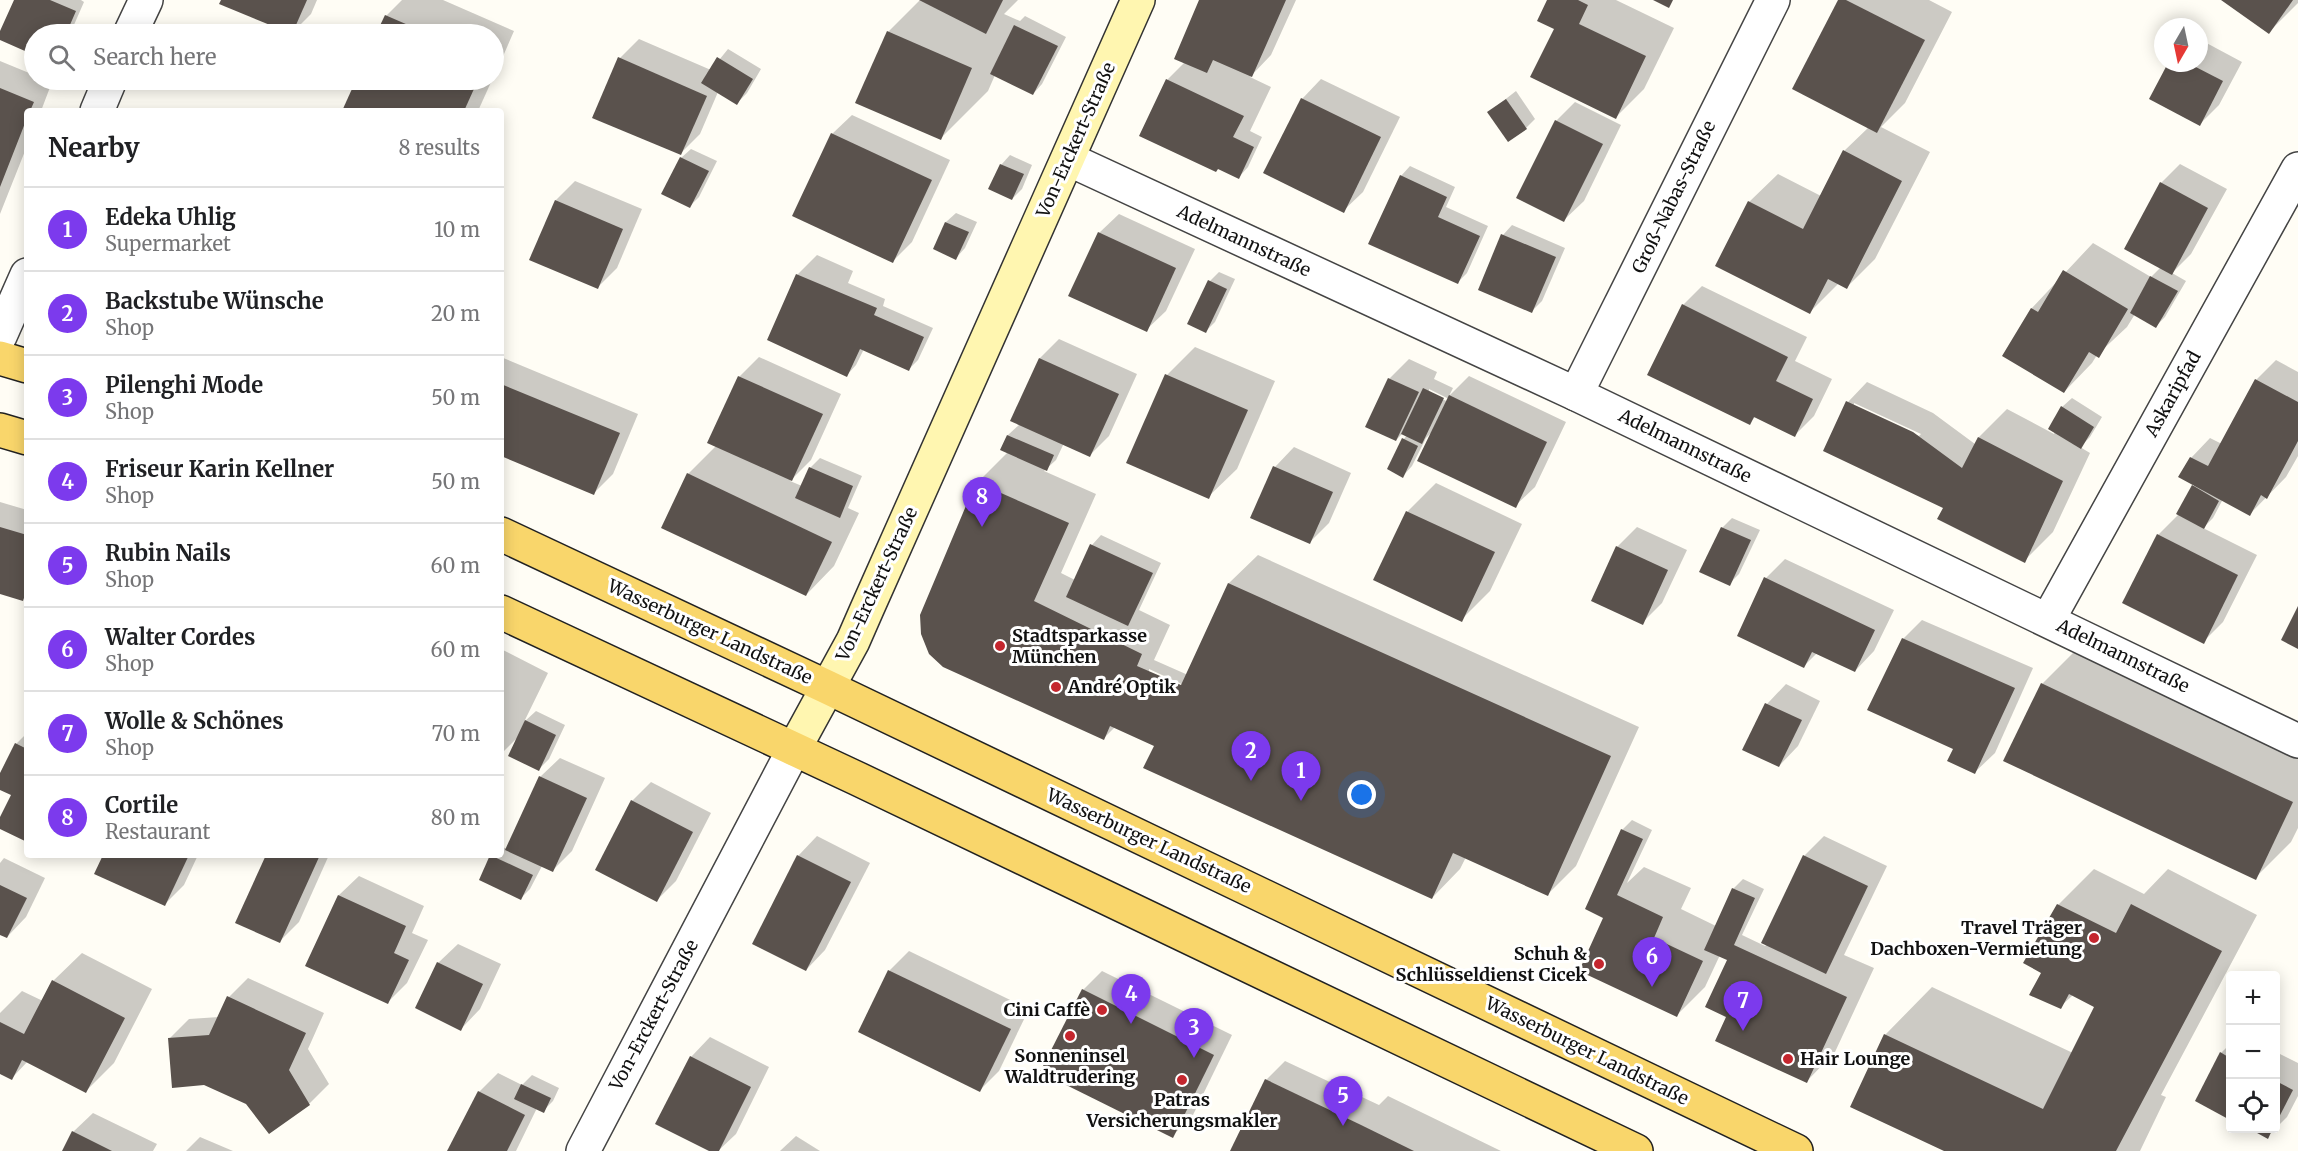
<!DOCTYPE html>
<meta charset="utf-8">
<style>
:root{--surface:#fff;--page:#f2f2f2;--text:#202124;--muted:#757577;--line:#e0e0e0;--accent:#7c3aed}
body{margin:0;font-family:Merriweather,serif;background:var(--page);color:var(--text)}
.controls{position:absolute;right:18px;bottom:18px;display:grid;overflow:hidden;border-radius:6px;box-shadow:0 3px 15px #0003}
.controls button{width:54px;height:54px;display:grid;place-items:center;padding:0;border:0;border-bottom:2px solid var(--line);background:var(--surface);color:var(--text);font:30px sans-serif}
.compass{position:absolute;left:2154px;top:18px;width:54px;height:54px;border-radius:50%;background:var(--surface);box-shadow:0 3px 15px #0003;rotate:189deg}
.you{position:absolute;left:1362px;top:795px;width:21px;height:21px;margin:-15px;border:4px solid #fff;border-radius:50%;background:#1a73e8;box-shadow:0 0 0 9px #1a73e833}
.badge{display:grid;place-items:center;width:39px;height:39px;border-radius:50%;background:var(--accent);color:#fff;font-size:20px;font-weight:700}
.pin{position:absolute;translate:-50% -50px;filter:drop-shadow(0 2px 3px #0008)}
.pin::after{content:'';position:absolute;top:32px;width:21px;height:18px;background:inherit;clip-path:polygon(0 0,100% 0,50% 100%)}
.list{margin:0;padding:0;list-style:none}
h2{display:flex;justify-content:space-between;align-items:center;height:78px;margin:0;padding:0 24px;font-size:26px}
h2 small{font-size:20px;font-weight:400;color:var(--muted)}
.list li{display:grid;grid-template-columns:39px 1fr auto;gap:18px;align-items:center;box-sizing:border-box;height:84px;padding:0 24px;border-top:2px solid var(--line)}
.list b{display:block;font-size:22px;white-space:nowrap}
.list p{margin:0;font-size:20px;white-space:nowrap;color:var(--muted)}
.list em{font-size:20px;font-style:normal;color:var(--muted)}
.icon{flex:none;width:33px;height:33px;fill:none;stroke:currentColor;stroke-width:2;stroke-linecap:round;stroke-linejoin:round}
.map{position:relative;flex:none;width:2298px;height:1151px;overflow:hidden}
.search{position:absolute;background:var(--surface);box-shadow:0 3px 15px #0003;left:24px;top:24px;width:480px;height:66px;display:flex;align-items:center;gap:15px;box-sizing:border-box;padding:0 21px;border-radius:33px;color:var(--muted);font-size:22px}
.panel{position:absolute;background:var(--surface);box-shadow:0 3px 15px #0003;left:24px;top:108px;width:480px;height:750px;border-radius:6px}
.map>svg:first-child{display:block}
.shadow{fill:#0003;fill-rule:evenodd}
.building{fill:#5a524d}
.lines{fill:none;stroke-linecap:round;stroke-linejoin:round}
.street-casing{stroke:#444;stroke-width:36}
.secondary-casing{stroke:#333;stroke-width:36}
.primary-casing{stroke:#222;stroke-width:36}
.street{stroke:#fff;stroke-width:33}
.secondary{stroke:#fff6b0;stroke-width:33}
.primary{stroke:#f9d66b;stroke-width:33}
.poi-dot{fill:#c4262e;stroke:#fff;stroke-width:2}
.labels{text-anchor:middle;stroke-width:6;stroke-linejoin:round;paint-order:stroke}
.street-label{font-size:18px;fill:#111;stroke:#fff}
.poi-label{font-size:18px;font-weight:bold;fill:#111;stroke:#fff;text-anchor:start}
</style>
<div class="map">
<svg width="2298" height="1151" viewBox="0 0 2298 1151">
<rect width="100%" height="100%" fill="#fffdf5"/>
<!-- shadow -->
<g class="shadow">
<path d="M16 0H81L84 2 70 34H34V53L0 38Z"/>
<path d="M222 0H317L311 14 291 34Z"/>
<path d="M402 0H443L514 31 494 77V34H378L386 16Z"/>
<path d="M920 0H1018L1004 14 1020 21 1025 16 1066 37 1042 84 1033 94 995 75 988 91 941 138 888 32Z"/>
<path d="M1200 0H1296L1271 55 1250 77 1271 87 1250 131 1262 137 1248 167 1239 177 1141 135 1168 79 1185 62Z"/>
<path d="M1549 0H1616L1674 28 1644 89 1616 117 1556 28Z"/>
<path d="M1840 0H1929L1952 12 1905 103 1881 127 1930 152 1875 259 1847 287 1839 283 1810 312 1749 202 1778 174 1821 196 1844 151 1869 127Z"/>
<path d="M2224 0H2298V3L2269 32Z"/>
<path d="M639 39 711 70 728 49 761 69 747 93 737 103 718 92 700 134 680 154 620 58Z"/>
<path d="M2199 39 2242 62 2219 105 2199 125 2170 63H2199Z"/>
<path d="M0 61 34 75V80L52 82 41 111H27V146L0 214Z"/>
<path d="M1321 79 1400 117 1363 192 1343 211 1302 99Z"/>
<path d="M358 80H492L478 111H344Z"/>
<path d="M1516 91 1535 119 1526 128 1489 112Z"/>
<path d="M1575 102 1621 125 1584 201 1564 220 1556 121Z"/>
<path d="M852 115 950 160 912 242 893 261 832 134Z"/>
<path d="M691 149 717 161 699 197 690 206 681 158Z"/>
<path d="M1010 155 1032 165 1022 189 1012 199 1001 165Z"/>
<path d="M2180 164 2227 189 2191 254 2172 273 2186 281 2165 317 2156 326 2135 314 2127 327 2097 355 2092 363 2064 392 2004 355 2032 308 2093 243 2151 277 2161 267V183Z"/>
<path d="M1410 166 1455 187 1446 207 1488 226 1467 273 1457 283 1401 176Z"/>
<path d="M575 181 642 209 617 268 598 287 556 200Z"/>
<path d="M956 213 977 222 965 248 956 258 935 248 946 222Z"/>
<path d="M1119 214 1195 249 1166 311 1146 330 1099 233Z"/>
<path d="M1512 225 1565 248 1542 301 1532 311 1503 235Z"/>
<path d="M817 255 853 271 848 283 885 299 883 306 933 328 918 360 909 369 864 349 856 365 847 375 797 275Z"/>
<path d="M1219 272 1235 279 1215 322 1206 331 1210 281Z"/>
<path d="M1702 286 1807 337 1795 361 1832 379 1814 416 1794 436 1756 416 1749 423 1683 305Z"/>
<path d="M1059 339 1137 374 1109 436 1090 455 1064 443 1056 460 1044 471 1096 494 1061 573 1075 580 1092 545 1101 535 1161 563 1139 610 1170 625 1154 660 1188 675 1229 583 1258 555 1639 727 1576 866 1548 894 1466 857 1460 869 1432 898 1155 745 1115 727 1104 738 944 666 977 483 1008 452 1002 450 1008 435 1020 424 1040 358ZM1149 669 1188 687 1187 690 1149 673Z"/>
<path d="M1195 347 1275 381 1237 469 1208 497 1167 375Z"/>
<path d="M501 357 638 414 613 474 594 493 501 454Z"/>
<path d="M759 357 841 394 811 460 790 481 802 486 810 468 820 458 862 476 848 508 859 513 834 566 806 595 688 474 717 445 709 442 739 377Z"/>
<path d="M1409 359 1437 372 1434 379 1453 388 1449 396 1469 376 1566 422 1535 487 1515 506 1432 432 1426 438 1412 466 1403 476 1404 439 1407 435 1403 433 1396 440 1389 379ZM1429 389 1451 400 1450 403 1429 392Z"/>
<path d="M2276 360 2298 372V456L2286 477 2250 514 2223 499 2213 518 2203 528 2257 555 2223 622 2203 642 2158 535 2179 514 2195 484 2191 458 2210 438 2222 444 2256 380Z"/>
<path d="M1867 382 1933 413 1975 444 1979 437 2007 409 2054 434 2062 407 2072 398 2102 417 2090 437 2080 447 2090 453 2053 532 2024 561 1944 507 1848 402ZM1854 403 1921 434 1919 436 1854 406Z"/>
<path d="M1294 447 1351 473 1329 523 1310 542 1275 467Z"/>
<path d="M1436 483 1522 524 1490 591 1461 620 1375 579 1408 511Z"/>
<path d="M0 502 27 510V595L23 599 0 592Z"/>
<path d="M1732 518 1760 530 1739 574 1729 584 1702 571 1722 528Z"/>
<path d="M1637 527 1687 550 1662 603 1642 623 1617 547Z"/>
<path d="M1785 559 1894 610 1874 651 1855 671 1817 653 1804 666 1766 578Z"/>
<path d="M1922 620 2033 668 1995 753 1975 772 1955 748 1903 639Z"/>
<path d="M2078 648 2298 752V828L2291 842 2255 878 2042 684Z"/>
<path d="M501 649 548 673 524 722 536 711 565 725 549 759 539 769 518 737 501 754Z"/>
<path d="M1786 684 1820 701 1798 746 1779 766 1767 704Z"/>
<path d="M27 733V841L0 827V821L13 795 0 788V776L16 744Z"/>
<path d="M560 758 605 778 572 851 552 871 542 866 530 889 521 898 481 879 492 855H501V846L507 849 540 777Z"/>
<path d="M651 782 711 813 676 881 657 900 632 801Z"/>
<path d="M1632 820 1652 830 1627 883 1644 867 1691 888 1681 909 1716 926 1733 889 1743 879 1764 889 1742 935 1765 946 1768 944 1763 942 1805 855 1824 836 1887 866 1844 955 1874 968 1835 1052 1807 1081 1728 1016 1729 959 1720 955 1705 987 1677 1015 1605 917 1622 830Z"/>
<path d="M817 836 870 863 825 950 806 970 798 856Z"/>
<path d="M105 855H198L184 885 164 905Z"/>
<path d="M268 855H329L299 922 280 941Z"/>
<path d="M4 858 45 878 26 917 7 937 0 933V863Z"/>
<path d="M2094 869 2144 894 2168 869 2257 915 2161 1095 2166 1097 2140 1151H1947L1885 1035 1932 987 2073 1053 2095 1007 2073 995 2060 1007 2043 972 2058 905Z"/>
<path d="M359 876 424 906 412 933 428 940 407 983 388 1002 307 965 339 895Z"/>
<path d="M458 944 501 964 480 1009 461 1029 438 963Z"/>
<path d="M909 951 1029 1009 999 1071 980 1090 860 1031 890 970Z"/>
<path d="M82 953 152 989 114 1063 86 1091 28 1061 12 1078 0 1072V1013L22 991 43 1001 53 981Z"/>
<path d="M1102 971 1232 1035 1192 1117 1172 1136 1083 990Z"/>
<path d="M248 978 324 1013 308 1049 329 1084 309 1104 269 1132 247 1103 169 1039 189 1019 219 1017 229 997Z"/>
<path d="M710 1037 769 1067 736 1134 718 1151H712L691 1057Z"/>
<path d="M2230 1044V1118L2197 1101 2221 1053Z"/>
<path d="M2276 1052 2298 1063V1096L2287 1117 2267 1137 2251 1128H2276Z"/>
<path d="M1285 1061 1379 1105 1388 1096 1501 1151H1232L1266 1080Z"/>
<path d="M498 1073 522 1085 532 1075 559 1088 553 1101 543 1111 537 1108 516 1151H449L479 1092Z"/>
<path d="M93 1113 157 1144 153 1151H64L73 1132Z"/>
<path d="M796 1136 820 1151H780Z"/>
<path d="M200 1137 233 1151H186Z"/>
</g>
<!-- building -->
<g class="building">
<path d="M14 0H50L76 11 66 34H34V55L0 40V31Z"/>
<path d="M221 0H307L292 34 219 4Z"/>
<path d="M919 0H1003L986 34Z"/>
<path d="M1199 0H1286L1252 77 1213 60 1207 73 1174 59Z"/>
<path d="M1547 0H1578L1588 5 1579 24 1646 56 1616 119 1530 77 1554 29 1537 21Z"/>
<path d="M1653 0H1673L1669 8Z"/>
<path d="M1838 0H1846L1925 40 1877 133 1792 89Z"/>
<path d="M2221 0H2293L2269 34Z"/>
<path d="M385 15 429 34H376Z"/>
<path d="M1014 25 1058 46 1033 95 990 74Z"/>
<path d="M887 31 972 68 941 140 855 103Z"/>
<path d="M618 57 707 96 681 155 592 118Z"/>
<path d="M717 57 753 79 737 105 701 83Z"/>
<path d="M2168 63H2188L2223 81 2200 126 2149 99Z"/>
<path d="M1166 79 1244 116 1233 137 1254 147 1239 179 1218 169 1216 172 1139 136Z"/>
<path d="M356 80H478L464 111H342Z"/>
<path d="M0 88 34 102 30 111H27V118L0 187Z"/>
<path d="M1301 98 1381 137 1344 213 1263 173Z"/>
<path d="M1506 99 1527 129 1508 142 1487 112Z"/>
<path d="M1555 120 1603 144 1564 222 1516 198Z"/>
<path d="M831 133 932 180 893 263 792 216Z"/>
<path d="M1843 150 1902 181 1847 289 1828 279 1810 314 1715 266 1748 201 1803 229Z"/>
<path d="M680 157 709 171 690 208 661 194Z"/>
<path d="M1000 164 1024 174 1012 200 988 189Z"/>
<path d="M1400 175 1447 197 1438 217 1480 236 1458 284 1368 244Z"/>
<path d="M2160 182 2208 208 2172 275 2124 249Z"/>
<path d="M555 200 623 229 598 289 529 260Z"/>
<path d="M945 222 969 232 956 260 933 249Z"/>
<path d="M1098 232 1176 268 1147 332 1068 296Z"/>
<path d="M1501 234 1556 257 1532 313 1478 290Z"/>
<path d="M2063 270 2128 309 2099 358 2089 352 2064 393 2002 356 2031 308 2038 312Z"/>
<path d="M796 274 877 308 874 315 924 337 909 371 860 349 847 377 767 340Z"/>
<path d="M2150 276 2178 291 2156 328 2130 313Z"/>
<path d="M1208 280 1227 289 1206 333 1187 324Z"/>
<path d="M1682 304 1788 357 1776 381 1813 399 1795 437 1754 417 1750 425 1647 375Z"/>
<path d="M1039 358 1119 394 1090 457 1010 421Z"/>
<path d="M1165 374 1248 410 1209 499 1126 463Z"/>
<path d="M738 376 823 414 792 481 707 443Z"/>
<path d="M1388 378 1419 392 1396 441 1365 427Z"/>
<path d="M2255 379 2298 402V441L2267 499 2261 495 2250 516 2178 477 2190 457 2208 466Z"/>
<path d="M501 384 620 433 594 495 501 456Z"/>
<path d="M1423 388 1444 398 1422 444 1401 434Z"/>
<path d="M1449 395 1547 442 1516 508 1417 461Z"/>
<path d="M1846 401 1913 432 1962 468 1978 437 2063 481 2025 563 1937 519 1943 508 1823 451Z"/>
<path d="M2061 406 2094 427 2081 449 2048 429Z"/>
<path d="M1007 435 1054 455 1047 471 1000 450Z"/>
<path d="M1402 438 1418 446 1403 478 1387 469Z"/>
<path d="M1273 466 1333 492 1310 544 1250 518Z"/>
<path d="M809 467 853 486 840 518 795 498Z"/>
<path d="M687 473 832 542 806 596 661 528Z"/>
<path d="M976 482 1069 523 1034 601 1142 654 1137 666 1181 685 1228 583 1611 756 1548 896 1453 853 1432 899 1143 768 1154 746 1110 726 1104 740 943 667 929 654 921 634 920 615Z"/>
<path d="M2192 485 2219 501 2204 529 2176 514Z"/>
<path d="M1406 511 1495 552 1462 622 1373 580Z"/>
<path d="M0 527 27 535V588L23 601 0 594Z"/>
<path d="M1721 527 1751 540 1730 586 1699 572Z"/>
<path d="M2157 534 2238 575 2204 644 2122 603Z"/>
<path d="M1090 544 1153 573 1128 626 1066 597Z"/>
<path d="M1616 546 1668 570 1643 625 1591 601Z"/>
<path d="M1764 577 1875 630 1855 672 1812 652 1804 668 1737 636Z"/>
<path d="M2298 606V649L2281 640Z"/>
<path d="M1902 638 2015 688 1975 774 1947 761 1953 749 1867 710Z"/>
<path d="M2041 683 2293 802 2256 880 2003 761Z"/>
<path d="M1765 703 1802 720 1779 767 1742 750Z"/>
<path d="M525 720 556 735 539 771 508 756Z"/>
<path d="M15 743 27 749V842L0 829V817L11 795 0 790V773Z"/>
<path d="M539 776 587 798 553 872 505 850Z"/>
<path d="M631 800 693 832 657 902 595 870Z"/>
<path d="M1621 829 1643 839 1617 895 1663 917 1654 938 1703 961 1677 1017 1579 971 1603 918 1585 909Z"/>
<path d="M103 855H189L165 906 94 874Z"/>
<path d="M266 855H320L280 943 235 923Z"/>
<path d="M490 855 533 875 521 900 479 880Z"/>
<path d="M797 855 851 882 806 971 752 944Z"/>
<path d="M1803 855 1868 886 1826 974 1761 943Z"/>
<path d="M0 885 27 898 7 938 0 935Z"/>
<path d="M1732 888 1755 898 1734 945 1847 997 1807 1083 1715 1041 1726 1017 1705 1007 1727 960 1704 950Z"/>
<path d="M338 895 406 926 394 953 409 960 388 1004 305 966Z"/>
<path d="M2057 904 2116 933 2131 904 2222 951 2116 1151H1944L1850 1107 1884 1034 2043 1109 2094 1007 2069 994 2061 1009 2029 995 2041 973 2023 963Z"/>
<path d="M437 962 483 984 461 1031 415 1008Z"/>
<path d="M888 970 1011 1029 980 1092 858 1032Z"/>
<path d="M52 980 125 1018 86 1093 22 1060 12 1080 0 1074V1022L24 1034Z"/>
<path d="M1082 989 1214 1055 1173 1138 1040 1072Z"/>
<path d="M227 996 306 1033 289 1070 310 1105 269 1134 246 1104 204 1085 172 1088 168 1038 209 1035Z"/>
<path d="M2220 1052 2230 1058V1120L2195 1101Z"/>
<path d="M690 1056 751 1087 719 1151H709L655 1124Z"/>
<path d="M1265 1079 1359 1124 1414 1151H1230Z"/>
<path d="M2276 1081 2293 1090 2276 1123Z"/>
<path d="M521 1084 551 1098 544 1113 514 1099Z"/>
<path d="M478 1091 525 1115 507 1151H447Z"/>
<path d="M2248 1128H2273L2268 1139Z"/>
<path d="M72 1131 112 1151H62Z"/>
</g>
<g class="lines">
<!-- street casing -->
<g class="street-casing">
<g id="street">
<path d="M130 34 146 0"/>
<path d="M97 111 110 80"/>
<path d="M1068 159 1576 394 2298 741"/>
<path d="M0 336 27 275"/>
<path d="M1576 394 1773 0"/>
<path d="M2048 620 2298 169"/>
<path d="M583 1151 794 749"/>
</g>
</g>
<!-- secondary casing -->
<g class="secondary-casing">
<path id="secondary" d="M794 749 853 641 867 609 1138 0"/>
</g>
<!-- primary casing -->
<g class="primary-casing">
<g id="primary">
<path d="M0 358 27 366"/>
<path d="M0 430 27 438"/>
<path d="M501 534 827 687 1796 1151"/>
<path d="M501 612 856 778 1636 1151"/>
</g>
</g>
<!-- street -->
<use href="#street" class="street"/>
<!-- secondary -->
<use href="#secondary" class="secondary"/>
<!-- primary -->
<use href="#primary" class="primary"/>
</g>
<!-- markers -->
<g class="poi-dot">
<circle cx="1000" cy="646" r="6"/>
<circle cx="1056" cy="687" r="6"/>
<circle cx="2094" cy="938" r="6"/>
<circle cx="1599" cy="964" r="6"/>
<circle cx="1102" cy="1010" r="6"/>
<circle cx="1070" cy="1036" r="6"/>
<circle cx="1788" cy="1059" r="6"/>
<circle cx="1182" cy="1080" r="6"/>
</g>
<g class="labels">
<!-- street labels -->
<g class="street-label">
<text transform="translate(1076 140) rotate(-66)" y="6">Von-Erckert-Straße</text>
<text transform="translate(1674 197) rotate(-64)" y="6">Groß-Nabas-Straße</text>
<text transform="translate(1244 241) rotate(25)" y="6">Adelmannstraße</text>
<text transform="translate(2173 394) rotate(-61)" y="6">Askaripfad</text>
<text transform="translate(1685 446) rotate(26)" y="6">Adelmannstraße</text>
<text transform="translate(877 584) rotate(-65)" y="6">Von-Erckert-Straße</text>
<text transform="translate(710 632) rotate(25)" y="6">Wasserburger Landstraße</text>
<text transform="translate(2123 656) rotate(26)" y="6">Adelmannstraße</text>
<text transform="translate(1149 841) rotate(25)" y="6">Wasserburger Landstraße</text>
<text transform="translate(654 1015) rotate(-62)" y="6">Von-Erckert-Straße</text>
<text transform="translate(1587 1051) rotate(26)" y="6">Wasserburger Landstraße</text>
</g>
<!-- poi labels -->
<g class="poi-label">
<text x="1012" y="642">Stadtsparkasse<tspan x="1012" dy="21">München</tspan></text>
<text x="1068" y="693">André Optik</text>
<text x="2082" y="934" text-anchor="end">Travel Träger<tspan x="2082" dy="21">Dachboxen-Vermietung</tspan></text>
<text x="1587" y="960" text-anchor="end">Schuh &amp;<tspan x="1587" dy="21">Schlüsseldienst Cicek</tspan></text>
<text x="1090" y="1016" text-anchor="end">Cini Caffè</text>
<text x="1070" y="1062" text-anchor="middle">Sonneninsel<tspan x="1070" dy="21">Waldtrudering</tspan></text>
<text x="1800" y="1065">Hair Lounge</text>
<text x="1182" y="1106" text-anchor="middle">Patras<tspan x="1182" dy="21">Versicherungsmakler</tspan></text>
</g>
</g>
</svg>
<div class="controls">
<button>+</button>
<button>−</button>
<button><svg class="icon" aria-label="locate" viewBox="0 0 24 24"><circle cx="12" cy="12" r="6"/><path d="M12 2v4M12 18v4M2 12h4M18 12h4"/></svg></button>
</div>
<svg class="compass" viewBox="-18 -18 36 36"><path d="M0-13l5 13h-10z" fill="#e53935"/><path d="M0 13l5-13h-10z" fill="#757577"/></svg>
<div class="you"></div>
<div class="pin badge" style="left:1301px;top:801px">1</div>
<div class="pin badge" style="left:1251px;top:781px">2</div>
<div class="pin badge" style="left:1194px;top:1058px">3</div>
<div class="pin badge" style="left:1131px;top:1024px">4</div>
<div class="pin badge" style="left:1343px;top:1126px">5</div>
<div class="pin badge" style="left:1652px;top:987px">6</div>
<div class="pin badge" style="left:1743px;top:1031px">7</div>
<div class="pin badge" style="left:982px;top:527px">8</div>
<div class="search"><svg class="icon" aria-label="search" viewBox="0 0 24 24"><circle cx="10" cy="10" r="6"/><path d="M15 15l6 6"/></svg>Search here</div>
<section class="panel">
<h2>Nearby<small>8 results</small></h2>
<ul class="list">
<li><span class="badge">1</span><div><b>Edeka Uhlig</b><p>Supermarket</p></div><em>10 m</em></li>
<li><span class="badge">2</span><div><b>Backstube Wünsche</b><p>Shop</p></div><em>20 m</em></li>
<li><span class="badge">3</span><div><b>Pilenghi Mode</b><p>Shop</p></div><em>50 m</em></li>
<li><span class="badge">4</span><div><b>Friseur Karin Kellner</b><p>Shop</p></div><em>50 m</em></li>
<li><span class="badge">5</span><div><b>Rubin Nails</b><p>Shop</p></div><em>60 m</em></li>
<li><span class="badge">6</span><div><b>Walter Cordes</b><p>Shop</p></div><em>60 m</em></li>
<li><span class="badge">7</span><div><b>Wolle &amp; Schönes</b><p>Shop</p></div><em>70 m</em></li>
<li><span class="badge">8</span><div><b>Cortile</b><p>Restaurant</p></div><em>80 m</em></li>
</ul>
</section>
</div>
